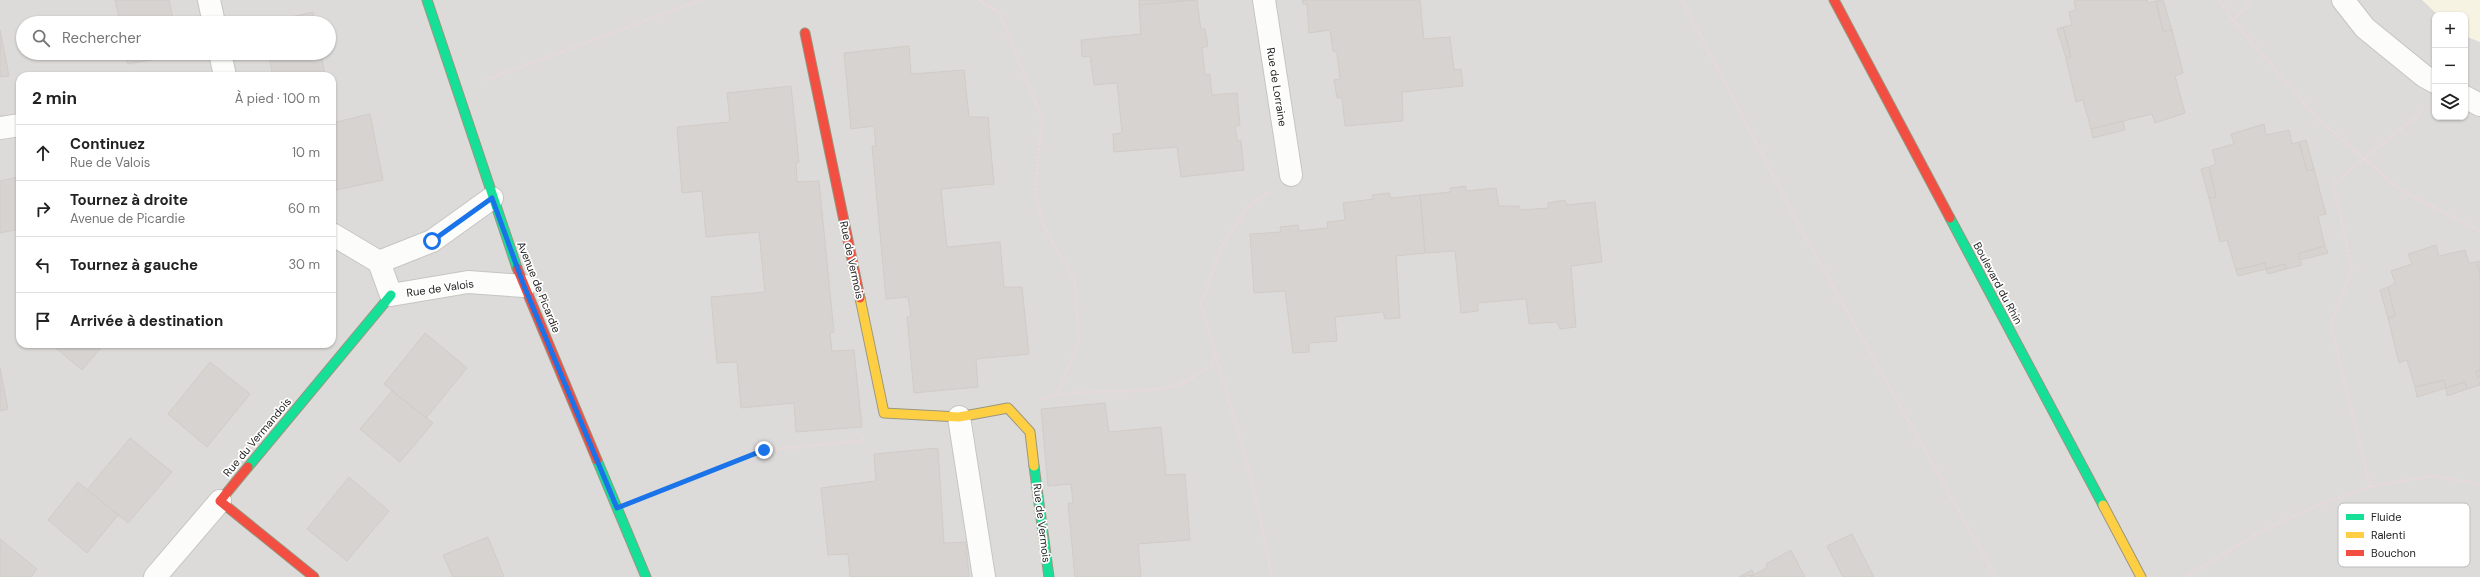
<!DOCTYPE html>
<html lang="fr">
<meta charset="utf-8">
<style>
:root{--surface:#fff;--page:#f2f2f2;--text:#222;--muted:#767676;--line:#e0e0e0}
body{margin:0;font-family:"DM Sans",sans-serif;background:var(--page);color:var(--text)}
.controls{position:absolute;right:12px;top:12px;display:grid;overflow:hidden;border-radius:8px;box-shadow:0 1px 3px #0004}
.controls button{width:36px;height:36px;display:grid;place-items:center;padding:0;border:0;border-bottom:1px solid var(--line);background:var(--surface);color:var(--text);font:20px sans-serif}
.stop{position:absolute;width:12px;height:12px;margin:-9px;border:3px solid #1a73e8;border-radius:50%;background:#fff}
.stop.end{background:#1a73e8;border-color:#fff;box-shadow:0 1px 4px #0008}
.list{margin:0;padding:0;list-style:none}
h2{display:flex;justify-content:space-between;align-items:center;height:52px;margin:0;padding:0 16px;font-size:17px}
h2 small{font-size:13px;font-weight:400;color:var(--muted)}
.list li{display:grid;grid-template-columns:26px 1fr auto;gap:12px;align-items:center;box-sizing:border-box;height:56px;padding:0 16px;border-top:1px solid var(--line)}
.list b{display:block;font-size:15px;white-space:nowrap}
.list p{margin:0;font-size:13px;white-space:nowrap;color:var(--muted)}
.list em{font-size:13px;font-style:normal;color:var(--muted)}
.icon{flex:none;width:22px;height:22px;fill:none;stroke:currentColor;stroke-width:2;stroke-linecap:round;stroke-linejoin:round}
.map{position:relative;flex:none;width:2480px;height:577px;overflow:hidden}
.search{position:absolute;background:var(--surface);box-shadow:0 1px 3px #0004;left:16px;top:16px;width:320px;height:44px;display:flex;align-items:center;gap:10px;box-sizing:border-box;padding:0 14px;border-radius:22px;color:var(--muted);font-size:15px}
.panel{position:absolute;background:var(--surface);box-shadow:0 1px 3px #0004;left:16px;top:72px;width:320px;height:276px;border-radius:12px}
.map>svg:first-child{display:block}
.residential{fill:#dddbd9;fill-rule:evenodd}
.education{fill:#f7f3e3}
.parking{fill:#dcdbd9}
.building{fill:#d6d3d0;stroke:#d1ccc8}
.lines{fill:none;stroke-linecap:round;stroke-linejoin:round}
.street-casing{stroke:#c6c5c3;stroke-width:24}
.fast-casing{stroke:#99977e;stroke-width:11}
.slow-casing{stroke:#99977e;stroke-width:11}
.jam-casing{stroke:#99977e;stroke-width:11}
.path{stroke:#ebd9d9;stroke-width:2.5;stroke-dasharray:2 2;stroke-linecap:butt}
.street{stroke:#fcfcfb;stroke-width:22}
.fast{stroke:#16e098;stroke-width:9}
.slow{stroke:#ffcf43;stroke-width:9}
.jam{stroke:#f24e42;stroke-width:9}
.route{stroke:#1a73e8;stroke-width:5}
.labels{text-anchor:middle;stroke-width:3.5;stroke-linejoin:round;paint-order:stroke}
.street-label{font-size:11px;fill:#1f1f1f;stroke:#fff}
.key{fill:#fff;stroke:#bcbcbc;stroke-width:1}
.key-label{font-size:11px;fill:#1f1f1f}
</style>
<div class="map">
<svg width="2480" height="577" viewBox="0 0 2480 577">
<rect width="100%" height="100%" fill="#eeebe7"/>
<!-- residential -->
<path class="residential" d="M0 0H2480V577H0ZM2435 15H2465V117H2435ZM23 23H329V53H23ZM20 76H332V344H20Z"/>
<!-- education -->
<path class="education" d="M2422 0H2480V42L2465 36V15H2438Z"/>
<!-- parking -->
<g class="parking">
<path d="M757 0H839L759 28 750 2Z"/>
<path d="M991 5 996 32 841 49 837 25Z"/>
</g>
<!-- building -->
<g class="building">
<path d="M115 0H169L174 23H120Z"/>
<path d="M1139 0H1196L1139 5Z"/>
<path d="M1197 0 1201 29H1205L1208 46 1202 48 1205 75 1210 74 1212 95 1237 93 1240 125 1235 126 1237 140 1241 141 1244 170 1181 177 1177 147 1114 152 1113 134 1122 133 1117 83 1094 85 1090 56 1082 57 1081 40 1141 34 1139 5Z"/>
<path d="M1302 0H1420L1424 39 1450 37 1454 70 1461 69 1463 86 1402 92 1403 121 1345 126 1342 98H1337L1334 80 1340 79 1337 52 1333 51 1330 30 1309 33 1307 4H1303Z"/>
<path d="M2079 0H2147L2148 3 2156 1 2163 31 2172 30 2183 73 2175 76 2185 113 2155 123 2152 114 2091 129 2083 100 2076 102 2066 58 2071 57 2063 27 2072 25 2069 12 2076 10 2074 1Z"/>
<path d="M2163 0 2172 30 2163 31 2156 1Z"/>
<path d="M313 12 315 23H265Z"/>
<path d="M2063 27 2071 57 2066 58 2057 29Z"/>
<path d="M0 30 9 76 0 77Z"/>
<path d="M909 46 911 74 964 70 969 117H988L994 184 941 189 947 247 1000 242 1004 287H1022L1029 354 976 359 978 387 914 393 907 317 911 316 908 297 886 299 872 146H876L874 126 851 129 844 53Z"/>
<path d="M125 53H179L180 55 128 64Z"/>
<path d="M268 53H321L325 76H273Z"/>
<path d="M791 86 799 162 796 163 797 182 819 181 834 332 830 333 832 351 854 350 862 427 796 432 794 403 741 408 737 362 717 363 711 297 765 292 759 232 706 237 702 191 682 193 677 127 730 122 727 93Z"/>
<path d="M370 114 383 180 332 191V123Z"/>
<path d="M2123 121 2125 130 2093 138 2091 129Z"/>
<path d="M2264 124 2266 135 2289 130 2292 144 2299 142 2307 171 2314 169 2326 214 2318 216 2325 246 2298 254 2302 265 2286 269 2285 264 2266 269 2265 263 2236 270 2227 240 2220 242 2209 198 2216 197 2209 167 2216 164 2212 150 2234 144 2231 134Z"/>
<path d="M2306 140 2314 169 2307 171 2299 142Z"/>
<path d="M2209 167 2216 197 2209 198 2201 169Z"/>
<path d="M17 168H20V185L18 177Z"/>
<path d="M18 177 20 229 0 233V181Z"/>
<path d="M1466 186V191L1496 188 1499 206H1519L1520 210 1548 208V203L1565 200 1567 205 1595 202 1602 262 1571 266 1576 327 1560 329 1557 322 1529 324 1526 299 1478 303V311L1461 313 1455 251 1425 253 1420 195 1451 192 1450 188Z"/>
<path d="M1389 193 1391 198 1420 195 1425 253 1396 256 1400 318 1385 319 1383 312 1335 317 1337 341 1309 343V352L1293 353 1285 291 1254 293 1250 234 1281 232 1280 227 1298 225 1299 231 1328 228 1327 222 1345 220 1343 203 1373 199 1372 195Z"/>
<path d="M2436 245 2439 256 2465 250 2469 263 2476 262 2480 274V370L2476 371 2480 385 2467 389 2465 382 2446 388 2444 380 2415 387 2407 360 2399 363 2388 318 2395 316 2388 287 2395 283 2391 271 2412 264 2408 254Z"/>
<path d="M2325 246 2328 253 2300 260 2298 254Z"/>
<path d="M2480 261V274L2476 262Z"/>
<path d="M2265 263 2266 269 2238 276 2236 270Z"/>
<path d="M2285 264 2286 269 2268 274 2266 269Z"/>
<path d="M2388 287 2395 316 2388 318 2380 290Z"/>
<path d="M425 333 467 368 426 418 384 384Z"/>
<path d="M51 344H104L82 370Z"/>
<path d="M210 362 250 394 207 447 168 414Z"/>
<path d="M0 368 8 409 0 411Z"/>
<path d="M2480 370V378L2478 379 2476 371Z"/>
<path d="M2444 380 2446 388 2417 397 2415 387Z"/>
<path d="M2465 382 2467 389 2447 396 2446 388Z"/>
<path d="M392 391 433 423 400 462 360 429Z"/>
<path d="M1105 403 1109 432 1161 427 1166 475 1185 474 1190 540 1138 544 1141 577H1075L1068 503H1073L1071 484 1048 486 1041 409Z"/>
<path d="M130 438 172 472 128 523 87 490Z"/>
<path d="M938 448 944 543 966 542 969 577H850L848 554 828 555 821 488 876 481 874 454Z"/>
<path d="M349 477 389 511 347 561 307 529Z"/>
<path d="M78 482 118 515 87 553 48 520Z"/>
<path d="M1852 534 1874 577H1843L1827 546Z"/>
<path d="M488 537 504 577H453L443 555Z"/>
<path d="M0 539 37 569 31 577H0Z"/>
<path d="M1791 550 1805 577H1749L1767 568 1766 564Z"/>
<path d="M1752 570 1754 575 1739 577Z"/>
</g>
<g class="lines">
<!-- street casing -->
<g class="street-casing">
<g id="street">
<path d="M209 0 214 23"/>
<path d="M1264 0 1291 175"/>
<path d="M2343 0 2365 28 2424 76 2435 82"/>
<path d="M220 53 225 76"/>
<path d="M2465 97 2480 105"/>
<path d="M0 128 20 125"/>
<path d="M332 234 379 262 391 295 468 282 524 286"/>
<path d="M379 262 432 241 492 198"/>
<path d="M959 417 984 577"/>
<path d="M155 577 220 501"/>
</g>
</g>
<!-- fast casing -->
<g class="fast-casing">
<g id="fast">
<path d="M427 0 517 268"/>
<path d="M1950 218 2103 505"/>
<path d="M597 460 646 577"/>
<path d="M1034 466 1049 577"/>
<path d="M248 467 391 295"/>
</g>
</g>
<!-- slow casing -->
<g class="slow-casing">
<g id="slow">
<path d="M860 298 884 413 959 417 1008 408 1030 432 1034 466"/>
<path d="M2103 505 2141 577"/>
</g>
</g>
<!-- jam casing -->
<g class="jam-casing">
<g id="jam">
<path d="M1834 0 1950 218"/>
<path d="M805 33 860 298"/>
<path d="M517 268 597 460"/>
<path d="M248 467 220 501 314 577"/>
</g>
</g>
<!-- path -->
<g class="path">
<path d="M979 0 999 12 1042 118 1035 189 1044 227 1075 281 1079 342 1057 394"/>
<path d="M1682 0 1802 231 1996 577"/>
<path d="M2219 0 2233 21 2320 121 2402 191 2480 231"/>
<path d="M2233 21 2251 0"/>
<path d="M485 80 701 0"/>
<path d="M1268 192 1247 208 1221 247 1201 304 1252 480 1272 577"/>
<path d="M1040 399C1084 386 1131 396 1175 386 1187 383 1201 371 1212 365L1215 353"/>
<path d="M2370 487 2331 325 2352 268 2333 184 2419 114 2422 109"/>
<path d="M645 497 764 450 861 441 864 437"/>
<path d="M2186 577 2262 531 2320 504 2377 485 2434 476 2480 484"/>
</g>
<!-- street -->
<use href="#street" class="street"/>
<!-- fast -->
<use href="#fast" class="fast"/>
<!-- slow -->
<use href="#slow" class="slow"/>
<!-- jam -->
<use href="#jam" class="jam"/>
</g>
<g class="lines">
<!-- route -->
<path class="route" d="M432 241 492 198 524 286 617 508 764 450"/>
</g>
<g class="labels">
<!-- street labels -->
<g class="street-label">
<text transform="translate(1277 87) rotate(81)" y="4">Rue de Lorraine</text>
<text transform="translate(852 260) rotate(78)" y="4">Rue de Vermois</text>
<text transform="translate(1998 283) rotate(62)" y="4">Boulevard du Rhin</text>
<text transform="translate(539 287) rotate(68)" y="4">Avenue de Picardie</text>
<text transform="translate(440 288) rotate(-8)" y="4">Rue de Valois</text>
<text transform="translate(257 437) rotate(-50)" y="4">Rue du Vermandois</text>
<text transform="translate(1042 523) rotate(83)" y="4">Rue de Vermois</text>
</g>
</g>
<!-- legend -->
<rect x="2338" y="503" width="132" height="64" rx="6" class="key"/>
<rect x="2346" y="514" width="18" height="6" fill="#16e098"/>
<rect x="2346" y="532" width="18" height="6" fill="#ffcf43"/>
<rect x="2346" y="550" width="18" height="6" fill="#f24e42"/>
<g class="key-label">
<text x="2371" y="521">Fluide</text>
<text x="2371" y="539">Ralenti</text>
<text x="2371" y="557">Bouchon</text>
</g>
</svg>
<div class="controls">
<button>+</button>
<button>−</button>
<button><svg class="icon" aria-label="layers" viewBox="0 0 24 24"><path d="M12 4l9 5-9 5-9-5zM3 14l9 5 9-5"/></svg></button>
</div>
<div class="stop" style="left:432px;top:241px"></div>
<div class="stop end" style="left:764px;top:450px"></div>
<div class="search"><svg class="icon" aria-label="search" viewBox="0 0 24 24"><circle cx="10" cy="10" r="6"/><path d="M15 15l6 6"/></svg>Rechercher</div>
<section class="panel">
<h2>2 min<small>À pied · 100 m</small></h2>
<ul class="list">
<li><svg class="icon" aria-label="ahead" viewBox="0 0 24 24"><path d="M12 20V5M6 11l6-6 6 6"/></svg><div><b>Continuez</b><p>Rue de Valois</p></div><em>10 m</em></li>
<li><svg class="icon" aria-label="right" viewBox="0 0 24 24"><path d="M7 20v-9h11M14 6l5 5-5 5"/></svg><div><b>Tournez à droite</b><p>Avenue de Picardie</p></div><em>60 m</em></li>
<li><svg class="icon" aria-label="left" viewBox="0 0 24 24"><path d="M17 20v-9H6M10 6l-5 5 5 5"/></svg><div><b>Tournez à gauche</b></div><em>30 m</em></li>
<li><svg class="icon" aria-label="arrive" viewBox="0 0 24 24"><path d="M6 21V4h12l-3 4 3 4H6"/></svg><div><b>Arrivée à destination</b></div></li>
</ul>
</section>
</div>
